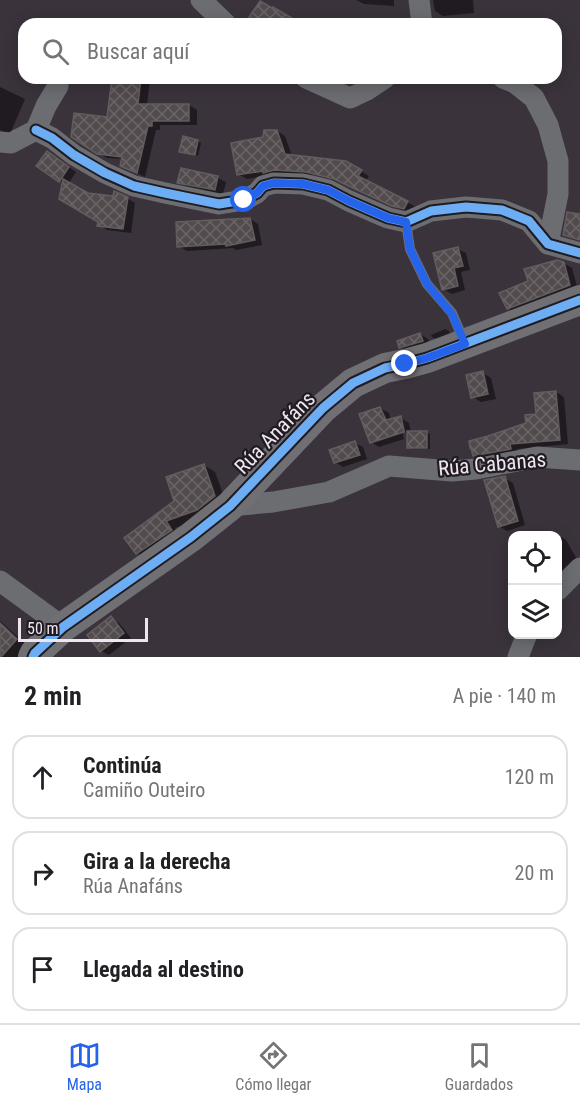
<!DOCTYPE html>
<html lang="es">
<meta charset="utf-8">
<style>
:root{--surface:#fff;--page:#f6f6f6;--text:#202124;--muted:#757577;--line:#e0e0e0;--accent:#2563eb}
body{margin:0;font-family:"Roboto Condensed",sans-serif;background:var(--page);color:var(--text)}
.controls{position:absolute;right:18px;bottom:18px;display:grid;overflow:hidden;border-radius:12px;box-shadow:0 3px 15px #0003}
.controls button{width:54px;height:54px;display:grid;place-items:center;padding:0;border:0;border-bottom:2px solid var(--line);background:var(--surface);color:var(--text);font:30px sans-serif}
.scale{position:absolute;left:18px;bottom:15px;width:130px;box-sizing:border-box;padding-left:6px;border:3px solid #eee5f0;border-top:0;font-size:16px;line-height:21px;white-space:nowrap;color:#eee5f0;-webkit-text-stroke:4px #201a21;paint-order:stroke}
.stop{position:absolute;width:18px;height:18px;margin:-14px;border:4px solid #2563eb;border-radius:50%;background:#fff}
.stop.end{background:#2563eb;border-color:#fff;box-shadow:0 2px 6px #0008}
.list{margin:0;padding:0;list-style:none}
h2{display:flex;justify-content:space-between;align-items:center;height:78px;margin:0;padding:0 24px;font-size:26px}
h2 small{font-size:20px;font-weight:400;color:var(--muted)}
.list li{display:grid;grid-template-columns:39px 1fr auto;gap:18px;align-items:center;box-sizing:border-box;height:84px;margin:0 12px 12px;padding:0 12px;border:2px solid var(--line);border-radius:18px}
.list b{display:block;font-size:22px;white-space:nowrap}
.list p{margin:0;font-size:20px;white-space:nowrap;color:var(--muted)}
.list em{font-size:20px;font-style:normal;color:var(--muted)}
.icon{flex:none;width:33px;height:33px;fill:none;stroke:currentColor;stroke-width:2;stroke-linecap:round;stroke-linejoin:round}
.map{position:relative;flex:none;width:580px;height:657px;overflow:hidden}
.search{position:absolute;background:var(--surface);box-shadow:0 3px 15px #0003;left:18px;right:18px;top:18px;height:66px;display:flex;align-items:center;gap:15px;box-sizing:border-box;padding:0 21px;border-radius:18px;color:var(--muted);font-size:22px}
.sheet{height:366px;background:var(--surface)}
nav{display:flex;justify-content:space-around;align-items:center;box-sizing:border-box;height:84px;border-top:2px solid var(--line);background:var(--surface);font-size:16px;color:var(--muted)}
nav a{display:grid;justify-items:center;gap:3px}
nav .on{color:var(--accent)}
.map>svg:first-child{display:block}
.shadow{fill:#0007}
.building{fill:url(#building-cross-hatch);stroke:#635c5d;stroke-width:1.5}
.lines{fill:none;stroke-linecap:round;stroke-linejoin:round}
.lane{stroke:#6c6d71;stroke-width:10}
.street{stroke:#6c6d71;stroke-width:21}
.secondary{stroke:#6f6f74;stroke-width:30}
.cycleway-casing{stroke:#201a21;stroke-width:13}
.cycleway{stroke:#6dadf4;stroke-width:9}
.route{stroke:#2563eb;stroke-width:8}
.labels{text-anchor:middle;stroke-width:4.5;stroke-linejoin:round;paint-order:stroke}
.street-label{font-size:21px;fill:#eee5f0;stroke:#201a21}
</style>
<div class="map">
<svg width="580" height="657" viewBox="0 0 580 657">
<defs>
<pattern id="building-cross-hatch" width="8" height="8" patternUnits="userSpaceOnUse" patternTransform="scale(1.5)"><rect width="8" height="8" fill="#524b4d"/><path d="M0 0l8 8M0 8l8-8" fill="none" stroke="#6b6567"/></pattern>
</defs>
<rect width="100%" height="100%" fill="#3a333c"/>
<!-- shadow -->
<g class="shadow">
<path d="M356 0H394V6L364 4Z"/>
<path d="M433 0H473L474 13 443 16 435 11Z"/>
<path d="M113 78H150L147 105H189L197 110V125H160V130H156L145 177 130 170 123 159 107 158 98 153 109 119Z"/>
<path d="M0 87 25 99 10 134 0 130Z"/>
<path d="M277 131 285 136 292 156 346 163 369 176 366 181 416 207 413 212 402 210 364 194 344 183 315 175 283 174 269 175 247 179 238 174 265 139Z"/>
<path d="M197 141 201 143 198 156 185 153Z"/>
<path d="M48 153 76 172 69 183 88 194 127 198 135 203 131 233 107 230 99 225 100 221 64 183 60 180Z"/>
<path d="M182 169 218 178 226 182 223 194 187 186 179 182Z"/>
<path d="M250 219 258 224 262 245 236 250 233 248 187 251 179 246Z"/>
<path d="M458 249 466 253 470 270 461 272 465 290 452 294 443 289Z"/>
<path d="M563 263 572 268 578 290 516 313 508 308 530 282Z"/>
<path d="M445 329 449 331 450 334 436 339 432 337 431 335Z"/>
<path d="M420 334 428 339 431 345 408 351 400 347Z"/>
<path d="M483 373 491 378 496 399 481 402 473 397Z"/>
<path d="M556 392 564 397 568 444 517 449 519 453 482 460 474 455 528 424 538 416Z"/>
<path d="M380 408 389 413 391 420 401 418 409 423 411 432H426L430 434V449H412L409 447V438H407L403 422H400L404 439 379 447 371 442Z"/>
<path d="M355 443 363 447 367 459 343 467 335 462Z"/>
<path d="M204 465 215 472 226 502 209 515 175 528 181 536 148 559 137 553 126 539 176 502Z"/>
<path d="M504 478 513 483 525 525 507 531 499 526Z"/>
<path d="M558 535 566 540 579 563 558 578Z"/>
<path d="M111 618 119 623 131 638 109 655 101 651Z"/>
<path d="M0 621 29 647 20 657H0Z"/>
</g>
<!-- building -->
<g class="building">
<path d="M260 1 272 8 273 7 302 24H260L249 17Z"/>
<path d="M112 78H141L138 104H189V121H152V126H148L137 173 120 166 122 157 97 154 71 137 74 113 107 117Z"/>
<path d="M264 130H277L285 154 346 161 362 170 358 176 408 201 404 209 392 206 355 189 334 179 306 172 274 170 263 173V171L237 175 231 143 263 137Z"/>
<path d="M183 136 198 140 195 155 179 152Z"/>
<path d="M47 151 69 167 59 182 36 166Z"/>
<path d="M181 168 218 176 215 190 177 183Z"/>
<path d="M63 179 88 193 113 196 114 191 128 197 123 229 97 226 98 222 59 199Z"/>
<path d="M567 212 580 214V240L563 235Z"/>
<path d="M250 218 255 240 226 246V244L177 247 176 222Z"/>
<path d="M458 247 463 266 454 268 458 286 442 290 433 253Z"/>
<path d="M557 260 564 262 570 285 507 309 499 293 528 281 524 269Z"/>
<path d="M420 333 423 341 399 348 397 341Z"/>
<path d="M483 371 488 394 471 398 466 375Z"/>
<path d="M556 391 560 440 510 444 511 449 473 456 471 448H470L469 441 488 436 526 423 525 415 536 414 534 393Z"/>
<path d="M380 407 386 420 401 416 404 432 370 443 359 414Z"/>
<rect x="407" y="431" width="20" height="17"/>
<path d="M355 441 360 455 334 463 329 450Z"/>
<path d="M204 464 215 496 197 510 166 521 172 530 136 554 124 538 174 501 166 477Z"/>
<path d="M505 476 518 521 498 527 484 480Z"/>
<path d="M111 616 124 633 100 652 87 635Z"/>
<path d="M0 623 17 639 1 657H0Z"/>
</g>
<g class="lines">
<!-- lane -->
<path class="lane" d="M406 222 410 249 427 284 452 313 464 341"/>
<!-- street -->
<g class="street">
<path d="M201 0 226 24"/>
<path d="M419 0 422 24"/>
<path d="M306 78 350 98 367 90 385 78"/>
<path d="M503 78 515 83 534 98 548 125 558 161V194L548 244"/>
<path d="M36 130 52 138 74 155 105 173 134 186 165 193 219 204 244 200 257 193 263 186 274 183 303 184 328 190 349 201 388 218 406 222 431 211 466 207 502 210 529 221 548 244 580 253"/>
<path d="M0 142 11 143 36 130 46 106 58 86"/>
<path d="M230 506 273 502 329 492 389 466 452 471 476 469 537 457 580 460"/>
<path d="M0 581 63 627"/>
<path d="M558 590 580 568"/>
<path d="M518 657 527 634"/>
</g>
<!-- secondary -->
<path class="secondary" d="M33 657 35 653 63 627 191 537 230 506 323 408 353 383 385 368 405 364 427 358 580 300"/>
<!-- cycleway casing -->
<g class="cycleway-casing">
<g id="cycleway">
<path d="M36 130 52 138 74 155 105 173 134 186 165 193 219 204 244 200 257 193 263 186 274 183 303 184 328 190 349 201 388 218 406 222 431 211 466 207 502 210 529 221 548 244 580 253"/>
<path d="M33 657 35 653 63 627 191 537 230 506 323 408 353 383 385 368 405 364 427 358 580 300"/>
</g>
</g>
<!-- cycleway -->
<use href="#cycleway" class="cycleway"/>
</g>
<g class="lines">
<!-- route -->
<path class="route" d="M244 200 257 193 263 186 274 183 303 184 328 190 349 201 388 218 406 222 410 249 427 284 452 314 465 344 427 358 405 364"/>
</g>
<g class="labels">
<!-- street labels -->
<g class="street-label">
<text transform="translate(275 433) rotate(-46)" y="7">Rúa Anafáns</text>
<text transform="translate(492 464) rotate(-5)" y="7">Rúa Cabanas</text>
</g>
</g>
</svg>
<div class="controls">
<button><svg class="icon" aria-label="locate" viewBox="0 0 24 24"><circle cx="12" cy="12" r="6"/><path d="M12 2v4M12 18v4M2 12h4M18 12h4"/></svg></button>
<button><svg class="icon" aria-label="layers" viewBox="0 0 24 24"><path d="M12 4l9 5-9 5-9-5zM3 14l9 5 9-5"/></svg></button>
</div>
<div class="scale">50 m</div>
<div class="stop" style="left:244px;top:200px"></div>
<div class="stop end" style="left:405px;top:364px"></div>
<div class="search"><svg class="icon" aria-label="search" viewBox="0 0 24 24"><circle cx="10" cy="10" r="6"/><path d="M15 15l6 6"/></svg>Buscar aquí</div>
</div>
<section class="sheet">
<h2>2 min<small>A pie · 140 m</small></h2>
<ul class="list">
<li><svg class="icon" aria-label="ahead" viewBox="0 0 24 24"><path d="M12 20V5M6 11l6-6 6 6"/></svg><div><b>Continúa</b><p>Camiño Outeiro</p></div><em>120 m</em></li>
<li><svg class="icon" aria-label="right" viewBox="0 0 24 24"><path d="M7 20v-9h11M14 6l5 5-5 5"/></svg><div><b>Gira a la derecha</b><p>Rúa Anafáns</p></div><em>20 m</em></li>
<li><svg class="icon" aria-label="arrive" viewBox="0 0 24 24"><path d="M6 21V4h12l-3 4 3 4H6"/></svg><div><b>Llegada al destino</b></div></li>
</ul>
</section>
<nav>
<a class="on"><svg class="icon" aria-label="map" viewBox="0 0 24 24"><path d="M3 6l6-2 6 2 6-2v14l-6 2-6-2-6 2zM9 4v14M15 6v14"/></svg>Mapa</a>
<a><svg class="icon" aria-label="directions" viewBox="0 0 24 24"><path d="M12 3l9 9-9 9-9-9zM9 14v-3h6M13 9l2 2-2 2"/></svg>Cómo llegar</a>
<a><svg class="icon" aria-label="saved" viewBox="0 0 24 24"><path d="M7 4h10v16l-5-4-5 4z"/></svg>Guardados</a>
</nav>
